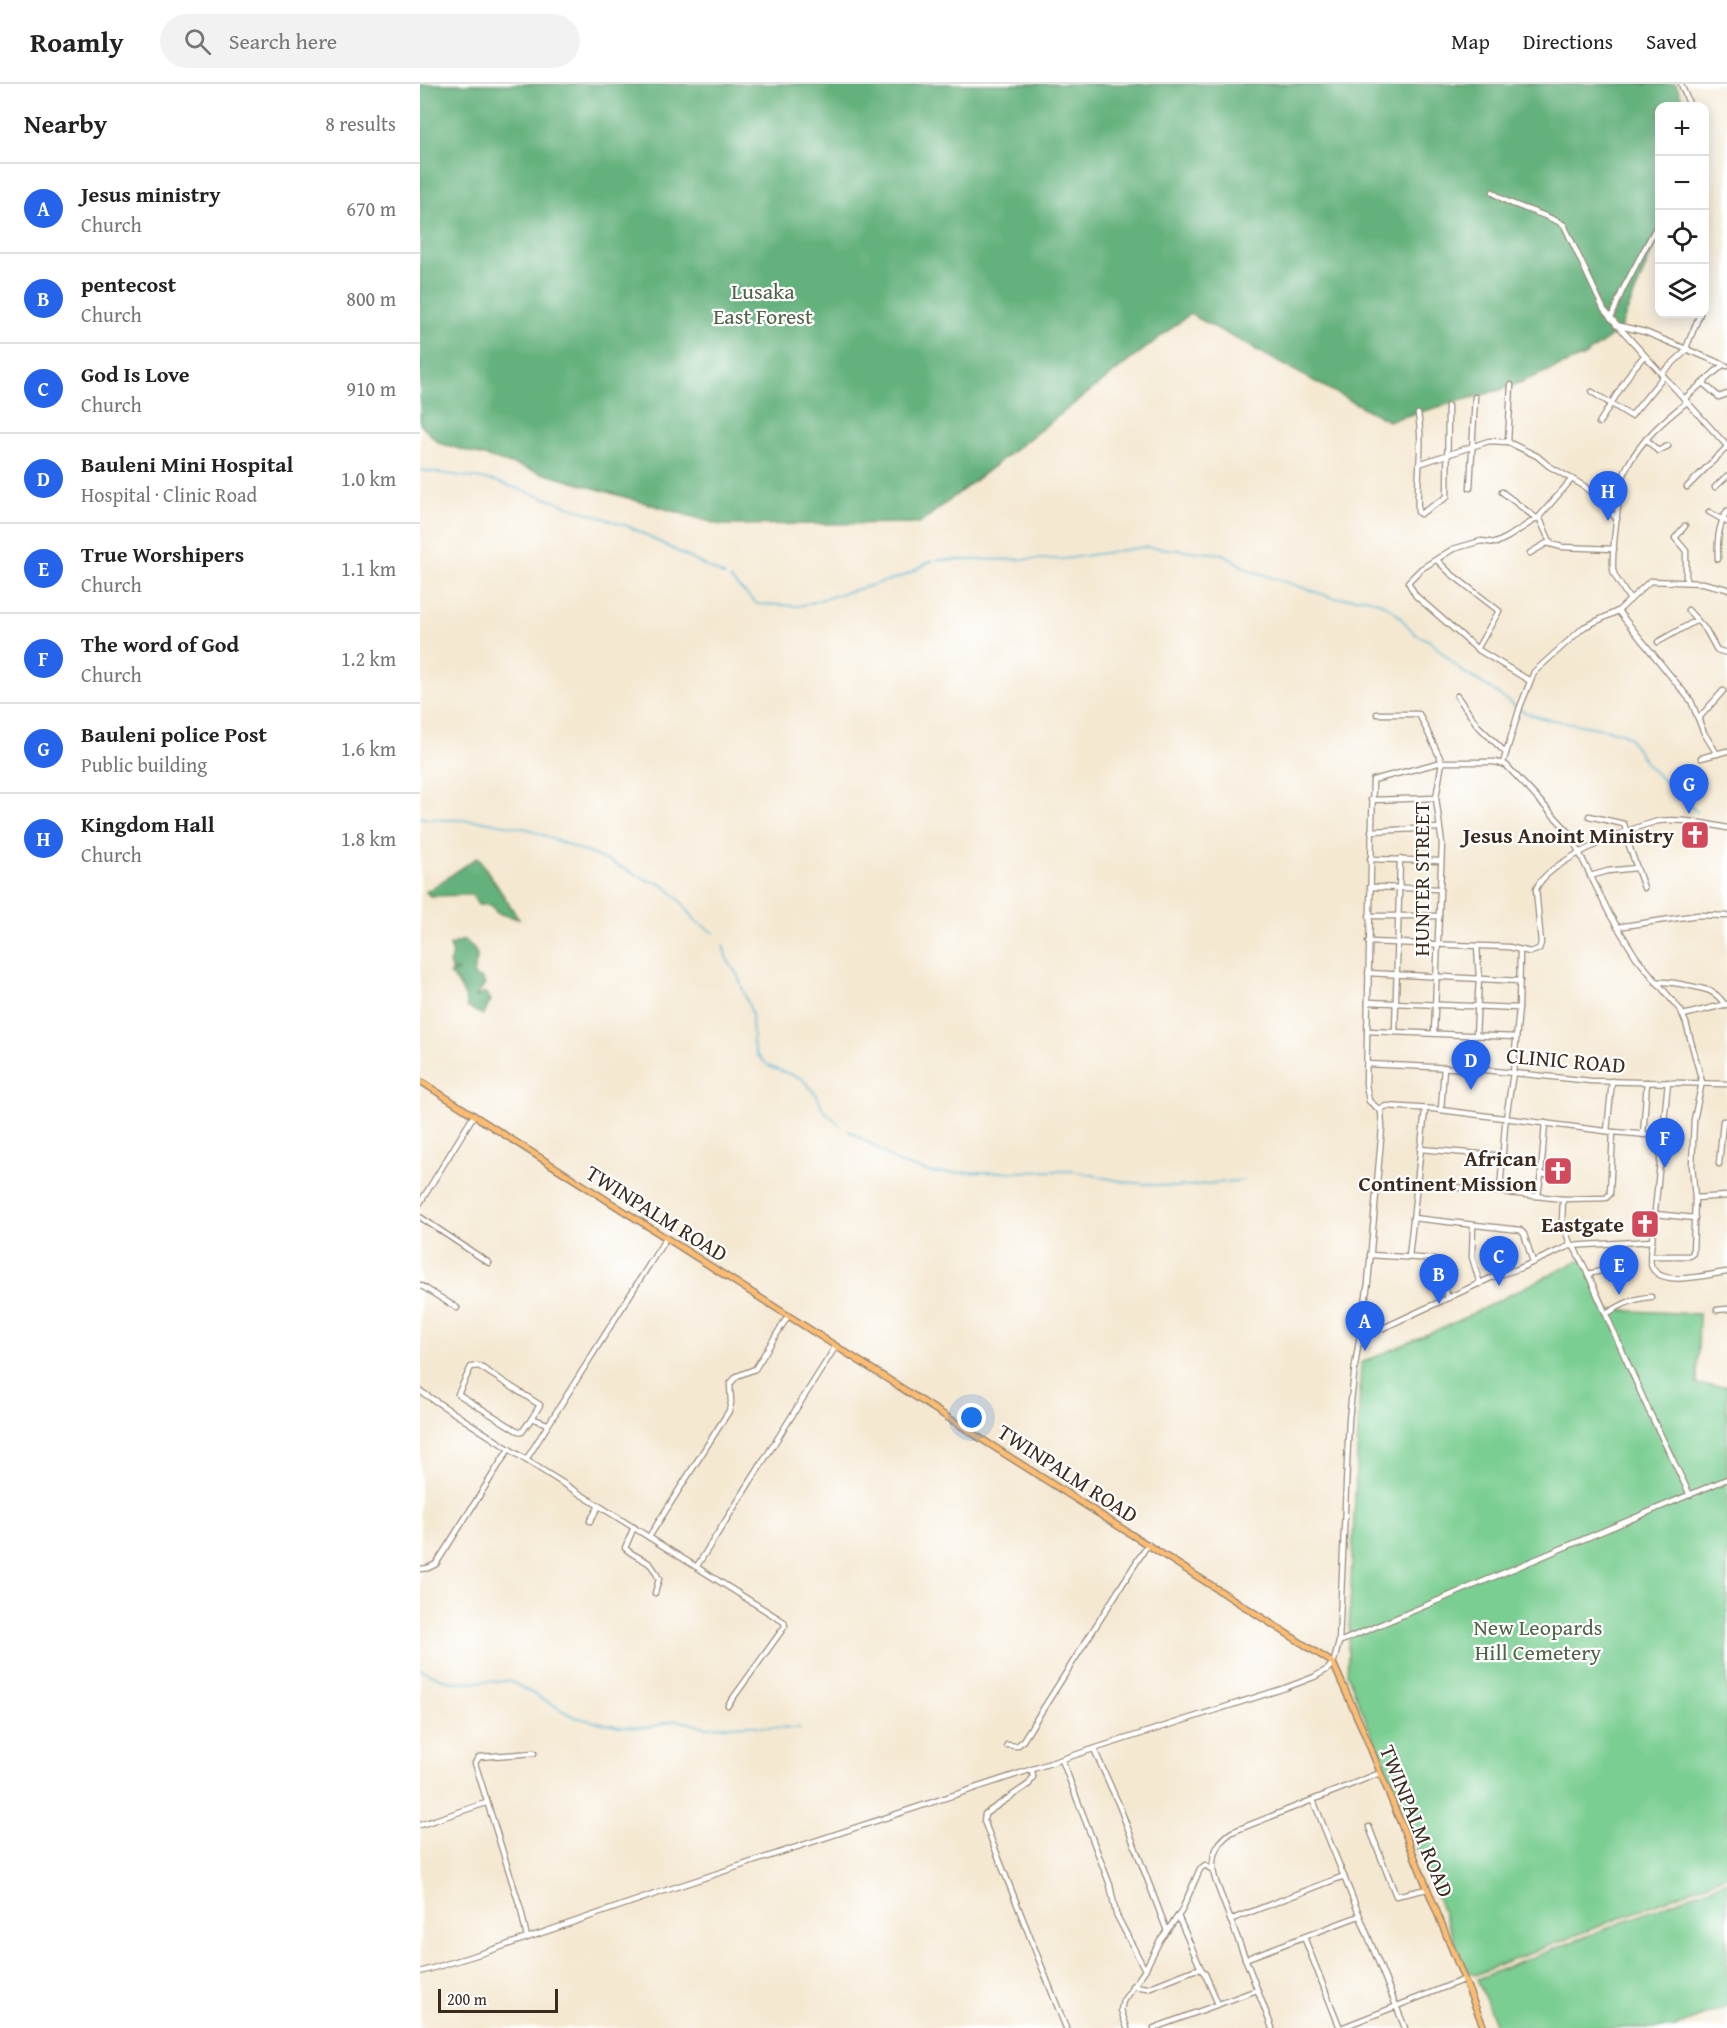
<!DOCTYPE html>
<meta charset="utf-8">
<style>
:root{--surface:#fff;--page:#f2f2f2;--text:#222;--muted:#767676;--line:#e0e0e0;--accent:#2563eb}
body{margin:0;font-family:"Gentium Book Plus",serif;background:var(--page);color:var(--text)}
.controls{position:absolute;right:18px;top:18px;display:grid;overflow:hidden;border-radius:12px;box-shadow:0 3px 15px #0003}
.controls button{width:54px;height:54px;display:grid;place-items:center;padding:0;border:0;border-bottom:2px solid var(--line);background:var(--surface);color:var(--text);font:30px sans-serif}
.scale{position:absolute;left:18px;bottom:15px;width:120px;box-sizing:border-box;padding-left:6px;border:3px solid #3b2a1e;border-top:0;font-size:16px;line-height:21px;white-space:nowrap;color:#3b2a1e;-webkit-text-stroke:4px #fff;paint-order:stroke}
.you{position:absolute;left:552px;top:1334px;width:21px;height:21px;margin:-15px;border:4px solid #fff;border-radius:50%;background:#1a73e8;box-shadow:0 0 0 9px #1a73e833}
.badge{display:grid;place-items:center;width:39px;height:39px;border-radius:50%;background:var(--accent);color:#fff;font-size:20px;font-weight:700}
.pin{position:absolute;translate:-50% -50px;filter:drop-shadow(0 2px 3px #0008)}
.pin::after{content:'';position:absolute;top:32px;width:21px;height:18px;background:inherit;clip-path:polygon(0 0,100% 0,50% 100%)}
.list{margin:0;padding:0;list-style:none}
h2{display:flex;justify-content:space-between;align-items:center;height:78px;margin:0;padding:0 24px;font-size:26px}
h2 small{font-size:20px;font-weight:400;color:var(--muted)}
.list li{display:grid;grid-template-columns:39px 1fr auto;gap:18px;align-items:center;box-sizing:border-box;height:90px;padding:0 24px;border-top:2px solid var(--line)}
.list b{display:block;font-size:22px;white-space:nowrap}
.list p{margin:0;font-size:20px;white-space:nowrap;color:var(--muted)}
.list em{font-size:20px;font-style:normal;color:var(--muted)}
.icon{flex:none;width:33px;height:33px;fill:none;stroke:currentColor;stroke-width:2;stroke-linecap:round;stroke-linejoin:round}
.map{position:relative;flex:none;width:1307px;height:1944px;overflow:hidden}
header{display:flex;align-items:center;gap:36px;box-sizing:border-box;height:84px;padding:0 30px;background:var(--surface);border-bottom:2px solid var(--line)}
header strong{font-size:28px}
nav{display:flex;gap:33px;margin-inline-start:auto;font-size:21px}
.search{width:420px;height:54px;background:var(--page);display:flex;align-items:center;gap:15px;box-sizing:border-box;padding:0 21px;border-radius:33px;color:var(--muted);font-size:22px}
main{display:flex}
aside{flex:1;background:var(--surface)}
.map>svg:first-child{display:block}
.green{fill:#7ace92;stroke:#5a7c58;stroke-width:1.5}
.forest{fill:#63b17c;stroke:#4f6e4d;stroke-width:1.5}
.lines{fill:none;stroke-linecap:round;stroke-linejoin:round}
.stream{stroke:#58b7d7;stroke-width:1.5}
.minor-casing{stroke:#988978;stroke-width:7}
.major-casing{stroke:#988978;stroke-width:8}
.minor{stroke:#fff;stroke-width:4.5}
.major{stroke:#fdbc70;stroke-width:5}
.labels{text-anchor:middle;stroke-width:4.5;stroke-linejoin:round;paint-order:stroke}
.park-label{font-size:22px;fill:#516347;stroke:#fff}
.poi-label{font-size:22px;font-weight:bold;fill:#3b2a1e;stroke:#fff;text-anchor:end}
.street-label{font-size:22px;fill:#3b2a1e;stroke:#fff}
</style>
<header>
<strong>Roamly</strong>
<div class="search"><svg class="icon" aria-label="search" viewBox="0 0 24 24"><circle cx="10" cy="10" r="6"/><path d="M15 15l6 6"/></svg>Search here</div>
<nav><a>Map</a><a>Directions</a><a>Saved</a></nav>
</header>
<main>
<aside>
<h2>Nearby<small>8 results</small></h2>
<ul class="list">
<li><span class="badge">A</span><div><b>Jesus ministry</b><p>Church</p></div><em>670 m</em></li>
<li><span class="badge">B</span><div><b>pentecost</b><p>Church</p></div><em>800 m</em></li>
<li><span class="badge">C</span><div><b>God Is Love</b><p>Church</p></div><em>910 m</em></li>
<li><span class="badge">D</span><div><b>Bauleni Mini Hospital</b><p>Hospital · Clinic Road</p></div><em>1.0 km</em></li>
<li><span class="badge">E</span><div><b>True Worshipers</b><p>Church</p></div><em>1.1 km</em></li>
<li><span class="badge">F</span><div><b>The word of God</b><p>Church</p></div><em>1.2 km</em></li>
<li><span class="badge">G</span><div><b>Bauleni police Post</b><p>Public building</p></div><em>1.6 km</em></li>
<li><span class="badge">H</span><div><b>Kingdom Hall</b><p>Church</p></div><em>1.8 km</em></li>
</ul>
</aside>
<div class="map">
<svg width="1307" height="1944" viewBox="0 0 1307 1944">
<rect width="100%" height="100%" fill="#fff"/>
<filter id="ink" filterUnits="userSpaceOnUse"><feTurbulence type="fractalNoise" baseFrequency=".0167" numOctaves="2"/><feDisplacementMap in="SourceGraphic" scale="12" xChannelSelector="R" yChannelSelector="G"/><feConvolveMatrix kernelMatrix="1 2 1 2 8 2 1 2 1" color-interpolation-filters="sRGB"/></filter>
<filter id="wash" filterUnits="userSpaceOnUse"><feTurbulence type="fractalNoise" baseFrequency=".008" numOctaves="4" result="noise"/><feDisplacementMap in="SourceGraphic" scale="24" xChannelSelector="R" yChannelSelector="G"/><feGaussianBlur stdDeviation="1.35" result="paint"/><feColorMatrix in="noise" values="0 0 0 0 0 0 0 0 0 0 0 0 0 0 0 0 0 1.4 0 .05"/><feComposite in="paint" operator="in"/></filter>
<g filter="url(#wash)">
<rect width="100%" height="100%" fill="#f4e8d1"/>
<!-- green -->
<g class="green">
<path d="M1163 1174 1189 1226 1279 1230 1277 1301 1307 1302V1792L1055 1891 1047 1888 927 1589 941 1279 1038 1237Z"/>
<path d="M1307 1797V1922L1252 1944H1077L1057 1895Z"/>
</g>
<!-- forest -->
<g class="forest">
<path d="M0 0H1256L1265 22H1240L1239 151 1199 247 1164 272 1087 304 968 337 770 230 500 439 301 441 19 359 0 340Z"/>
<path d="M58 773 99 835 77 829 71 821H58L52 811 10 812 6 808Z"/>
<path d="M44 856C59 869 60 870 53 889L57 895 60 893 65 900 55 914 65 909 71 916 63 931 47 923C47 911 38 899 30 890L39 886 32 887 29 879 33 871 30 861Z"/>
</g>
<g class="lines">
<!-- stream -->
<g class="stream">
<path d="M0 386 75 397 210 443 305 492"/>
<path d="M518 476 644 475 724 463 803 470 829 486 914 514H946L964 520 976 529 995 550 1010 557 1043 588 1070 604 1093 621 1106 629 1122 634 1200 648 1209 653 1227 681 1277 728"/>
<path d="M310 495 337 520 379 522 484 492 513 476"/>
<path d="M0 733 7 735 63 737 108 745 188 777 230 797 239 799 247 804 260 816 276 837 294 849"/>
<path d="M303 861 307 875 317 890 332 930 333 960 337 971 350 983 381 994 396 1010 404 1027 419 1040"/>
<path d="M427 1046 459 1065 478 1079 513 1089 653 1087 705 1098 757 1103 825 1096"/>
<path d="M0 1586 31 1598 90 1597 154 1633 200 1643 227 1644 256 1636 286 1643 330 1641 342 1643 380 1644"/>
</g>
</g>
</g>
<g filter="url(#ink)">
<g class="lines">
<!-- minor casing -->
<g class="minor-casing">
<g id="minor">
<path d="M1261 0 1270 22"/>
<path d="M1073 108C1088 123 1125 128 1144 141L1184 226 1191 234"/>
<path d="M1240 136 1203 205 1191 234 1307 362"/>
<path d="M1196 241 1225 248 1307 282"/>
<path d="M1266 264 1280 230"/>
<path d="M1241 290 1268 265"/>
<path d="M1283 299 1299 313 1307 310"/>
<path d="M1172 308 1211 332 1243 293"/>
<path d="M1264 315 1303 281"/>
<path d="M998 330C1004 362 996 395 998 428L1000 430 1027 413 1028 322"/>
<path d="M1179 339 1212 286 1224 272"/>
<path d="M1226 355 1238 367 1248 362"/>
<path d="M1088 358 1091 301"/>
<path d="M999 380 1069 357 1088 358 1117 372 1129 382 1164 402 1197 435"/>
<path d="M1267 403 1307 363"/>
<path d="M1295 403 1307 392"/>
<path d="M1050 404 1055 313"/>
<path d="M1082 408 1116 434"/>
<path d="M1289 428 1307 438"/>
<path d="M1119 433 1131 460"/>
<path d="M1265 442 1255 454 1266 467V498"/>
<path d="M1110 469 1127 459 1142 463 1194 465"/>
<path d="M1298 475C1297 457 1298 443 1307 427"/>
<path d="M1017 476 1030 489 1079 527 1057 565"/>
<path d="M1210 516 1195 492 1193 486C1192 467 1199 399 1207 383 1221 356 1243 337 1267 318"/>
<path d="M1268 526 1286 546 1297 566 1307 569"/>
<path d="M1198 527 1271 617 1284 649 1297 670"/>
<path d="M1238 558 1277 536"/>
<path d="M1110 597 1057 565 996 512 988 498 1001 485 1033 465 1061 457 1076 459 1088 453 1119 433 1152 395"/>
<path d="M1037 612 1058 642 1086 669"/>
<path d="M957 630H999L1022 678 1016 714 1022 760 1014 949"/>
<path d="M1279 634 1303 607"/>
<path d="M1281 674 1307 667"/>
<path d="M1083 679 1100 623 1114 588 1164 543 1198 527 1230 497 1283 499 1307 505"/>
<path d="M951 716 1016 714"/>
<path d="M1169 732 1204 740 1207 749"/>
<path d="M951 747 1019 744"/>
<path d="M1205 750 1224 804"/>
<path d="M950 775 1020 777"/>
<path d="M1170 792 1188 787 1216 784"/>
<path d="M950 803 1020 805"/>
<path d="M949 832H1019"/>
<path d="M1197 843 1278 831 1307 832"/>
<path d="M948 858 1089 863 1110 868 1119 865 1121 859 1116 805C1128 776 1209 745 1238 737 1260 734 1286 739 1307 744"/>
<path d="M948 889 1100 897"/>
<path d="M1236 898C1247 897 1280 903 1290 907 1297 910 1301 915 1305 921"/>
<path d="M948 918 1099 924"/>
<path d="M1263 931 1307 920"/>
<path d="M947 947 1096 953"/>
<path d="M975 948 980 775"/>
<path d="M1056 952 1059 894 1057 862"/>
<path d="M947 980 1055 985 1171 997 1307 1000"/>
<path d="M1248 998 1232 1157C1231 1164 1229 1175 1231 1181 1239 1205 1289 1190 1307 1188"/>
<path d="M959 1025 966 1022 1013 1025 1193 1048 1242 1052"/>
<path d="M1021 1026 1024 983"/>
<path d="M1187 1047 1192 997"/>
<path d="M1223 1051 1227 998"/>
<path d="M1000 1065 1084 1072"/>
<path d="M1299 1080 1303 1037H1307"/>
<path d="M1121 1090 1145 1094"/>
<path d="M997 1099 1143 1115 1186 1114 1190 1110 1193 1048"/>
<path d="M1080 1107 1085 1041 1093 989 1099 924 1100 866"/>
<path d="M1118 1112 1121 1090 1125 1039"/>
<path d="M1275 1114 1307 1112"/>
<path d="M1143 1115 1142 1138 1151 1162"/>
<path d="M0 1119 54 1031"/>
<path d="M1235 1130 1275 1134"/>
<path d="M0 1133 69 1179"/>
<path d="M993 1134 1100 1146 1104 1150 1113 1178"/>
<path d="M1053 1141 1052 1173 1060 1200"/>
<path d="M246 1154 106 1376 364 1538 365 1542 308 1621"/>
<path d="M1153 1161 1168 1190 1228 1325 1270 1411"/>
<path d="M950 1171 1015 1175 1019 1180 1028 1214"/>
<path d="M989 1173 1005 1026"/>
<path d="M1168 1190 1202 1182"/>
<path d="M0 1201 37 1224"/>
<path d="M1297 1226 1307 1225"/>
<path d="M1186 1230C1201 1221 1213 1214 1231 1213"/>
<path d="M939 1250 959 1246 1073 1193 1098 1185 1149 1162 1232 1157"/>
<path d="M0 1307 106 1376"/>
<path d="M112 1334 102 1348 96 1346 38 1310 51 1283 59 1282 120 1321 112 1334 127 1340"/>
<path d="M170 1437 179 1422"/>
<path d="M214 1443 205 1464C212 1471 219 1473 227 1478 233 1481 236 1489 239 1495L235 1509"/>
<path d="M229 1453 309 1327 311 1319 310 1300 317 1292 335 1285 368 1232"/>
<path d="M277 1482 416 1262"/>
<path d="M0 1485 8 1484 16 1480 89 1365"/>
<path d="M919 1558 1307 1395"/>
<path d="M587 1661 597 1662 602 1658 728 1460"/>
<path d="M674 1665 699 1721 747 1847"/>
<path d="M642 1676 690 1801 696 1830 725 1886"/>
<path d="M612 1686 613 1693 609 1700 565 1730 564 1737 646 1944"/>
<path d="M893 1716 985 1944"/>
<path d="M0 1741 66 1719"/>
<path d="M949 1743 976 1812 1007 1805"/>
<path d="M758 1832 781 1885"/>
<path d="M810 1836 924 1792"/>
<path d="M884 1853 920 1944"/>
<path d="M107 1854 101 1826 55 1679 59 1673 114 1669"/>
<path d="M825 1875 939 1832"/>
<path d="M0 1888 66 1868 244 1807 667 1667 865 1604 894 1593 908 1585 914 1577 919 1558 929 1335 935 1282 948 1199 962 1044 961 1027 949 1017 946 1000 953 696 1022 678H1075L1086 681 1149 748 1190 831 1216 873 1261 927 1266 939 1282 998 1274 1036 1272 1081 1275 1114 1273 1169 1270 1172H1231"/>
<path d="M712 1902 728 1904 774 1886 781 1885 785 1890 798 1920"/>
<path d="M707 1944 701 1926 703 1917 725 1886 740 1856 761 1828 780 1785 785 1781 791 1785"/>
<path d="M734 1944 837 1906"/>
<path d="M852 1944 796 1798C789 1777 793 1761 812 1748L960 1689"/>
<path d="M921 1944 1043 1896"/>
</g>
</g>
<!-- major casing -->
<g class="major-casing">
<path id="major" d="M0 997 913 1579 943 1646 1064 1944"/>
</g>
<!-- minor -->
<use href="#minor" class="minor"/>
<!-- major -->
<use href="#major" class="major"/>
</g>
</g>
<!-- icons -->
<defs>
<g id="church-square" transform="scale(1.5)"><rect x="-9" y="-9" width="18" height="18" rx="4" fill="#d1495b" stroke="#fff"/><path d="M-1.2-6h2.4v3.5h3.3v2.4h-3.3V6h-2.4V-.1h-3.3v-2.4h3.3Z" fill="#fff"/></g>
</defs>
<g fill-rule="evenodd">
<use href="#church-square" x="1275" y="751"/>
<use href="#church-square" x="1138" y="1087"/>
<use href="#church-square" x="1225" y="1140"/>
</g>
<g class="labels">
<!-- park labels -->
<g class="park-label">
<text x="343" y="215">Lusaka<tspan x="343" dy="25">East Forest</tspan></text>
<text x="1118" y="1551">New Leopards<tspan x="1118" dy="25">Hill Cemetery</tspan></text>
</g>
<!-- poi labels -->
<g class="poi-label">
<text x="1254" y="759">Jesus Anoint Ministry</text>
<text x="1117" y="1082">African<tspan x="1117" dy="25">Continent Mission</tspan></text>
<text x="1204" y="1148">Eastgate</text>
</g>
<!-- street labels -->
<g class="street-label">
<text transform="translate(1001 795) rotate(-90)" y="8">HUNTER STREET</text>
<text transform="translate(1146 976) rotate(5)" y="8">CLINIC ROAD</text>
<text transform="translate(237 1129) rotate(32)" y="8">TWINPALM ROAD</text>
<text transform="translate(648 1389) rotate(33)" y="8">TWINPALM ROAD</text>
<text transform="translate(997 1737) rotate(68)" y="8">TWINPALM ROAD</text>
</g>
</g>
</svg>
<div class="controls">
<button>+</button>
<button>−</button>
<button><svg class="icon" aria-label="locate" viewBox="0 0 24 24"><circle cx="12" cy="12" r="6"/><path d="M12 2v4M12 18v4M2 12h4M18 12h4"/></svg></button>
<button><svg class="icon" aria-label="layers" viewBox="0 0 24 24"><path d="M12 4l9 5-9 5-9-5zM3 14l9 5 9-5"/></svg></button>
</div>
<div class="scale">200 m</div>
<div class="you"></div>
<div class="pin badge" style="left:945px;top:1267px">A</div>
<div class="pin badge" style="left:1019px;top:1220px">B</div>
<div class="pin badge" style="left:1079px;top:1202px">C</div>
<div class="pin badge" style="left:1051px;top:1006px">D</div>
<div class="pin badge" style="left:1199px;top:1211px">E</div>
<div class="pin badge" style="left:1245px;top:1084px">F</div>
<div class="pin badge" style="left:1269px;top:730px">G</div>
<div class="pin badge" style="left:1188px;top:437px">H</div>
</div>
</main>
